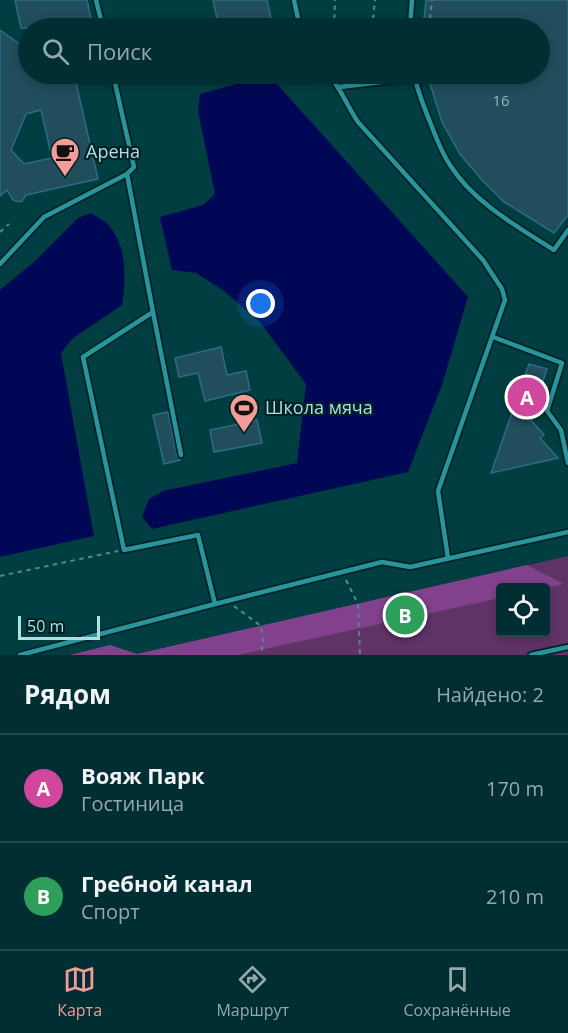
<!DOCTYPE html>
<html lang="ru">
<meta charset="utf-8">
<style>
:root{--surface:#002e32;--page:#0a363a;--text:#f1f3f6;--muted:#95a8ac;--line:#224a4d;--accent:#f59b98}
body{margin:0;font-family:"Open Sans",sans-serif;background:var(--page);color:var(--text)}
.controls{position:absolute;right:18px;bottom:18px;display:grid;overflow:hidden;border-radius:6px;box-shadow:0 3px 9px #0003}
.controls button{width:54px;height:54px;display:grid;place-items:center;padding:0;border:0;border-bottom:2px solid var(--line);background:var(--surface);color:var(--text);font:30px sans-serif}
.scale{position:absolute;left:18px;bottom:15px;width:82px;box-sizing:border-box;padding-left:6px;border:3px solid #b1dee1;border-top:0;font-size:16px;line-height:21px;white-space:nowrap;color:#b1dee1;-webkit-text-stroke:4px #012225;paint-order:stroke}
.you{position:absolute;left:261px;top:304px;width:21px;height:21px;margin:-15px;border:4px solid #fff;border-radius:50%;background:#1a73e8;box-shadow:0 0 0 9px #1a73e833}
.badge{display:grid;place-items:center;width:39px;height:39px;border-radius:50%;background:var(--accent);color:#fff;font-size:20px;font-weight:700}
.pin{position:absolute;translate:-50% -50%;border:3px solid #fff;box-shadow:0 2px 6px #0006}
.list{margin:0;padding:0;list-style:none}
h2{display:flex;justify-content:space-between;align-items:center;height:78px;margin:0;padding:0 24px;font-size:26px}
h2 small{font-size:20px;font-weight:400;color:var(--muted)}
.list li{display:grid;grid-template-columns:39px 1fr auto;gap:18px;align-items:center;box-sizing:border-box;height:108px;padding:0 24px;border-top:2px solid var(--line)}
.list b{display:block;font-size:22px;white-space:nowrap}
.list p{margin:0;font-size:20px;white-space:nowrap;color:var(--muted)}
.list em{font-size:20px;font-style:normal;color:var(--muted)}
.icon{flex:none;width:33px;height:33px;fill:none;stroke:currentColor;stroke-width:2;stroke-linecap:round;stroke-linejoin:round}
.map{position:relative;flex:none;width:568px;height:655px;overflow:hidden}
.search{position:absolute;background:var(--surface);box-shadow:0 3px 9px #0003;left:18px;right:18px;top:18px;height:66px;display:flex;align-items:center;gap:15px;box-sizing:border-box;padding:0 21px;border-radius:33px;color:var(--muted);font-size:22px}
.sheet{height:294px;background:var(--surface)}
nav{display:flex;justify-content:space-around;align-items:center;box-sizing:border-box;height:84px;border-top:2px solid var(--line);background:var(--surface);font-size:16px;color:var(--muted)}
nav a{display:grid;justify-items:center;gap:3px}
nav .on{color:var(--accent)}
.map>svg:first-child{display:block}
.green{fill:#603367;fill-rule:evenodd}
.forest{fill:#82418c}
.water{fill:#000855}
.building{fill:#214d5c;stroke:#2a6e84;stroke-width:1.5;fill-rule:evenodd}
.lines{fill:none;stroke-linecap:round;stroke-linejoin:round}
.lane-casing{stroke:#012225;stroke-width:8}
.path{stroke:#548a8d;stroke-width:2;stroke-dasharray:4.5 4.5;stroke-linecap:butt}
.lane{stroke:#28959d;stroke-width:4.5}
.labels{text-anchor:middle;stroke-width:4.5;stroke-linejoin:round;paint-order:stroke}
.number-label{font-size:15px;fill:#8dbac0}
.poi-label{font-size:18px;fill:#b1dee1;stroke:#012225;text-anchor:start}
</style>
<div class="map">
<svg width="568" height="655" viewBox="0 0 568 655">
<rect width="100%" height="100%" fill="#003e42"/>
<!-- green -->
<path class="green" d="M568 556V655H70L110 645 137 654ZM500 588H546V632H500Z"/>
<!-- forest -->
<path class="forest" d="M527 565 564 584 546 588H500V598L237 655H70L110 645 137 654Z"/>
<!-- water -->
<g class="water">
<path d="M269 75 468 297 442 385 408 472 152 529 142 517 149 499 163 491 297 463 306 384 260 322 224 291 196 273 172 270 160 217 203 205 215 194 198 111 200 94Z"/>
<path d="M91 213C97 217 106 221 110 227 127 248 126 279 122 305L72 339 61 353 94 536 0 557V290L34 262 78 218Z"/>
</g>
<!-- building -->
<g class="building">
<path d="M15 0H87L91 19 64 25V28H21Z"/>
<path d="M213 0H267L272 23 249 28H219Z"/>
<path d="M426 0H568V215L554 233 504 202 482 180 460 154 442 122 427 74H540V28H423Z"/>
<path d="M0 30 28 50V74H74L98 179 26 195 22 201 19 202 13 200 7 190 0 196ZM41 110 52 158 24 164 11 150 26 114Z"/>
<path d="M221 347 227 375 246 371 250 390 205 401 198 373 179 377 175 358Z"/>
<path d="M529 364 547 369 530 419 544 435 540 438 558 458 491 473Z"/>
<path d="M168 412 177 456 180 460 164 464 153 415Z"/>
<path d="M257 420 262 443 214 452 210 430Z"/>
</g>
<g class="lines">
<!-- lane casing -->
<g class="lane-casing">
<g id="lane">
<path d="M96 0 103 28"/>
<path d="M294 0 300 28"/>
<path d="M410 28 412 0"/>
<path d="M328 74C341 88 347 106 358 122L483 260 502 289 505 300 438 491 448 558"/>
<path d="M414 74C417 90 424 107 430 122 436 137 441 152 450 165 473 202 518 227 554 250L568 230"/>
<path d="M340 87 415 78"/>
<path d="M127 174 153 312 83 357 124 550 198 535 215 604 382 562 410 567 568 532"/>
<path d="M0 264 44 217 127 174 134 167 113 74"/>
<path d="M153 312 181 455"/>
<path d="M493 337 562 363 547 411 561 430 568 463"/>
<path d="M20 655 215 604"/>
<path d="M531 655 568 647"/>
</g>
</g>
<!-- path -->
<g class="path">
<path d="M270 28 291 24"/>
<path d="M334 28 335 0"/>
<path d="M372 28 375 0"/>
<path d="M429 28 432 0"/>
<path d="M0 232 9 224"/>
<path d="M0 576 118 551"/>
<path d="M346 580 358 604 360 655"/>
<path d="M234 606 261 626 263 642 261 655"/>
</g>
<!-- lane -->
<use href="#lane" class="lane"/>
</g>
<!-- icons -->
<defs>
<g id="cafe-pin" transform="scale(1.5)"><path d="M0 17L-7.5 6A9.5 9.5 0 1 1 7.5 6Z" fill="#f59b98" stroke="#012225"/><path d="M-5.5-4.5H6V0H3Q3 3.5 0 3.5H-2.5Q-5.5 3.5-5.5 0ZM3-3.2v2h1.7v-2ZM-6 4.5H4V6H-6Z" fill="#111"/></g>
<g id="stadium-pin" transform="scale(1.5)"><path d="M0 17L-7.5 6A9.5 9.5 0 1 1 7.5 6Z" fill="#f59b98" stroke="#012225"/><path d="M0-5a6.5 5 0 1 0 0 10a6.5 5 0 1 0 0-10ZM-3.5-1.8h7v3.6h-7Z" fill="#111"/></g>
</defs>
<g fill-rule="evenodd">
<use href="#cafe-pin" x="65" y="152"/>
<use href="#stadium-pin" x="244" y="408"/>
</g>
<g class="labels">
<!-- number labels -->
<g class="number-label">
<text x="501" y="106">16</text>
</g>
<!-- poi labels -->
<g class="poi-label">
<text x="86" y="158">Арена</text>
<text x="265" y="414">Школа мяча</text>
</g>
</g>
</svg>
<div class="controls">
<button><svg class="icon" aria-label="locate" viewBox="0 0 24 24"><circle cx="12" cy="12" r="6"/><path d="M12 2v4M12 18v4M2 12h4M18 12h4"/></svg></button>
</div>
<div class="scale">50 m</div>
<div class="you"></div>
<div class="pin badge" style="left:527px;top:397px;background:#d1479c">A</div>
<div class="pin badge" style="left:405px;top:615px;background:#2e9e5b">B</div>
<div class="search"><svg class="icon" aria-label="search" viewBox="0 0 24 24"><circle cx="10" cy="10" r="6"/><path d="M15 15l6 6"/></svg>Поиск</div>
</div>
<section class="sheet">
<h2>Рядом<small>Найдено: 2</small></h2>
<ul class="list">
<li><span class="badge" style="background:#d1479c">A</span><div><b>Вояж Парк</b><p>Гостиница</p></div><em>170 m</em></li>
<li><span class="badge" style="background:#2e9e5b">B</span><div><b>Гребной канал</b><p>Спорт</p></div><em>210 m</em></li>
</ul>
</section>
<nav>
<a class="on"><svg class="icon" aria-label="map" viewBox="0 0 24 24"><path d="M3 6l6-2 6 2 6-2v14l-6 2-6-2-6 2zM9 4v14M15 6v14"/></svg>Карта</a>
<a><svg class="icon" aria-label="directions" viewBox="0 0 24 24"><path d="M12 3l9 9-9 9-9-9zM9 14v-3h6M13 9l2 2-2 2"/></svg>Маршрут</a>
<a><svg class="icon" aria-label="saved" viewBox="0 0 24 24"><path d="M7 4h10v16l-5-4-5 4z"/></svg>Сохранённые</a>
</nav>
